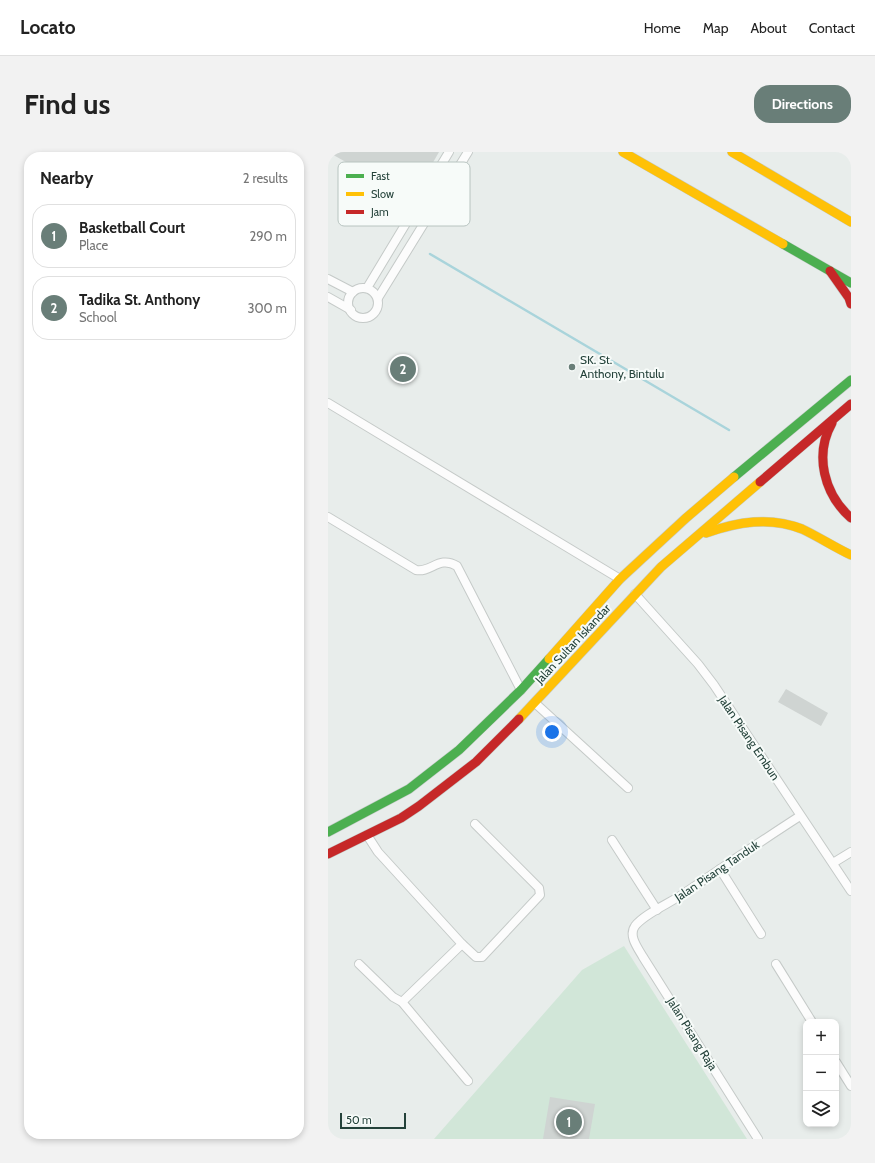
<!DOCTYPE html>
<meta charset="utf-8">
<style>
:root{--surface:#fff;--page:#f2f2f2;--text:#222;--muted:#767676;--line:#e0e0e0;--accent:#697e78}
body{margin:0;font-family:Cabin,sans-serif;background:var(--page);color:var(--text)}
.controls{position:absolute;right:12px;bottom:12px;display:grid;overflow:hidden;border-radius:8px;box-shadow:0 2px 6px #0003}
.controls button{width:36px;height:36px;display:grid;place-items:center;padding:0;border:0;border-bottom:1px solid var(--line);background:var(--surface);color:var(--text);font:20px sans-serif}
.scale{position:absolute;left:12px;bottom:10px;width:66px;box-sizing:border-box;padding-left:4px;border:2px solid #24423a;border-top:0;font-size:11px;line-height:14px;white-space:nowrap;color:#24423a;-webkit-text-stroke:3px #f7fbf9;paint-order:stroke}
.you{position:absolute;left:224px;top:580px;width:14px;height:14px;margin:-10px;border:3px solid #fff;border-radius:50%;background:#1a73e8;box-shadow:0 0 0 6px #1a73e833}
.badge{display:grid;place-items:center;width:26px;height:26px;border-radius:50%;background:var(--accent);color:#fff;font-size:13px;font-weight:700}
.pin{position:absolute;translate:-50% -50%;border:2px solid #fff;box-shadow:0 1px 4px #0006}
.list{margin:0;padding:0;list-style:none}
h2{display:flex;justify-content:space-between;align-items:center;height:52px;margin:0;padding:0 16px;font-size:17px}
h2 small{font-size:13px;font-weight:400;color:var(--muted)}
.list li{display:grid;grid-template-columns:26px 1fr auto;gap:12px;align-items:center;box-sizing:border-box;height:64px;margin:0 8px 8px;padding:0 8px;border:1px solid var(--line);border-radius:16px}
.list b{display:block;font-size:15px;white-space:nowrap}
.list p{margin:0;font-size:13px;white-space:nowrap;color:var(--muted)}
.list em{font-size:13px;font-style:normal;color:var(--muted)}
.icon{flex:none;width:22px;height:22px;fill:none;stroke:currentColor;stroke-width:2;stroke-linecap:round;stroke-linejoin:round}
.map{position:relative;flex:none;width:523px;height:987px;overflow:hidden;border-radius:16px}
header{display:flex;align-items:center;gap:24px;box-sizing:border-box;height:56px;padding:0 20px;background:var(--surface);border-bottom:1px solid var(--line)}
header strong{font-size:19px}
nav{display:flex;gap:22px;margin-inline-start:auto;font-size:14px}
.intro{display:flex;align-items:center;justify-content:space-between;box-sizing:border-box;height:96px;padding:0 24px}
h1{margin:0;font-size:28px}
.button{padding:10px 18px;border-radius:16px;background:var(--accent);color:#fff;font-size:14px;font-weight:700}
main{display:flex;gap:24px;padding:0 24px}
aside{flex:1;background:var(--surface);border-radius:16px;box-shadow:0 2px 6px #0003}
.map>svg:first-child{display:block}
.green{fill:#d1e6d8}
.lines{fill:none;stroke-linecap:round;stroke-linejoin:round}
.stream{stroke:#a9d4db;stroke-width:2.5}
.building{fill:#cfd4d2}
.street-casing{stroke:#c5cac8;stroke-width:10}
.fast-casing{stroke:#c3cbc8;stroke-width:10}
.slow-casing{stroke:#c3cbc8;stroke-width:10}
.jam-casing{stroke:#c3cbc8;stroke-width:10}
.street{stroke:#fcfcfc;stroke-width:8}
.fast{stroke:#4caf50;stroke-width:9}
.slow{stroke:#ffc107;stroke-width:9}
.jam{stroke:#c62828;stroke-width:9}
.poi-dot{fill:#697e78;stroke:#f7fbf9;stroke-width:1.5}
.labels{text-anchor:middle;stroke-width:4;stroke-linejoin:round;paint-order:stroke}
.poi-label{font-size:12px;fill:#24423a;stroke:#f7fbf9;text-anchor:start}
.street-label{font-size:12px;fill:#24423a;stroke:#f7fbf9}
.key{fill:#f7fbf9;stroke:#b8c4c0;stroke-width:1}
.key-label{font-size:11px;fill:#24423a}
</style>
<header>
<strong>Locato</strong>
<nav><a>Home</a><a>Map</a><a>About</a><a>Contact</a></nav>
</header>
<div class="intro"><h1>Find us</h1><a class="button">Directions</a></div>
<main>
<aside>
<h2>Nearby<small>2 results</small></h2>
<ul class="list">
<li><span class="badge">1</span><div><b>Basketball Court</b><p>Place</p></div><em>290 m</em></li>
<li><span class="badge">2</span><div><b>Tadika St. Anthony</b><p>School</p></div><em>300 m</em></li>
</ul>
</aside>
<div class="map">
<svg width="523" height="987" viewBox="0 0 523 987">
<rect width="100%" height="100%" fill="#e8edeb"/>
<!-- green -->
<path class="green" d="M296 794 419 987H106L254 818Z"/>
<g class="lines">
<!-- stream -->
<path class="stream" d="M102 102 401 278"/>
</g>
<!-- building -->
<g class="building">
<path d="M0 0H111L84 47Z"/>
<path d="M458 537 500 561 493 574 450 550Z"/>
<path d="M222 945 267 952 261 987H215Z"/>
</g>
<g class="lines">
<!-- street casing -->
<g class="street-casing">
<g id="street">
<path d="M0 127 25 140"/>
<path d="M39 136 121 0"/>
<circle cx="35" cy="151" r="15"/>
<path d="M0 145 23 158"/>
<path d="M50 146 140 0"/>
<path d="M0 251 292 427"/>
<path d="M0 365 88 418C103 421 111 403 129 414L193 538"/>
<path d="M307 442 370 512 386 533 523 739"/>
<path d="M207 551 300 636"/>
<path d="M39 683 50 700 134 792 148 805H154L212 743 211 736 147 672"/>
<path d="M284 688 329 758"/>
<path d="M505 711 523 700"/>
<path d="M392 717 433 782"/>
<path d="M31 812 65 845 74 850 140 929"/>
<path d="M448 812 484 870"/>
<path d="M74 850 134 792"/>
<path d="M508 910 523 934"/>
<path d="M430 987 315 805C310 796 300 784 307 774 316 762 342 751 355 742 394 716 433 689 472 664"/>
</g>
</g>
<!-- fast casing -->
<g class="fast-casing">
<g id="fast">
<path d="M455 92 523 131"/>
<path d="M406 325 523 228"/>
<path d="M0 680 81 637 131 598 193 538 221 507"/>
</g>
</g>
<!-- slow casing -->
<g class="slow-casing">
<g id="slow">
<path d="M295 0 455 92"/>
<path d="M404 0 523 70"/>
<path d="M378 381C409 370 442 364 474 377 491 385 506 395 523 403"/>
<path d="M221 507 292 427 358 366 406 325"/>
<path d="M191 567 333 415 432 330"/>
</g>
</g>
<!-- jam casing -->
<g class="jam-casing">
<g id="jam">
<path d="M502 119 521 146 523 152"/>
<path d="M504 271C486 303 496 342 523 366"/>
<path d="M432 330 523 252"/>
<path d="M0 702 73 666 91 654 148 610 191 567"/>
</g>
</g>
<!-- street -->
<use href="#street" class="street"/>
<!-- fast -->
<use href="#fast" class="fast"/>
<!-- slow -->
<use href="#slow" class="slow"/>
<!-- jam -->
<use href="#jam" class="jam"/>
</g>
<!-- markers -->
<circle class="poi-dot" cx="244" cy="215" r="4"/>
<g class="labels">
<!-- poi labels -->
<g class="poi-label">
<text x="252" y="212">SK. St.<tspan x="252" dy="14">Anthony, Bintulu</tspan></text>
</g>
<!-- street labels -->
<g class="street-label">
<text transform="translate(245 492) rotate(-47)" y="4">Jalan Sultan Iskandar</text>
<text transform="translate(421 586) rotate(56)" y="4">Jalan Pisang Embun</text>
<text transform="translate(389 719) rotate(-34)" y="4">Jalan Pisang Tanduk</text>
<text transform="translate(364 882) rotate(58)" y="4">Jalan Pisang Raja</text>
</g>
</g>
<!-- legend -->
<rect x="10" y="10" width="132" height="64" rx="6" class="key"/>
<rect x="18" y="22" width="18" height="4" fill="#4caf50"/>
<rect x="18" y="40" width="18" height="4" fill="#ffc107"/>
<rect x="18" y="58" width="18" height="4" fill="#c62828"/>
<g class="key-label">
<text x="43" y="28">Fast</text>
<text x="43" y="46">Slow</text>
<text x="43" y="64">Jam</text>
</g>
</svg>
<div class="controls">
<button>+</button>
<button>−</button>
<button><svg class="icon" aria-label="layers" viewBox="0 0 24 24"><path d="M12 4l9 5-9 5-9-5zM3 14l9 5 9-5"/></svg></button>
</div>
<div class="scale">50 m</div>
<div class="you"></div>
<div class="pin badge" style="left:241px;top:970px">1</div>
<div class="pin badge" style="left:75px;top:217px">2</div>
</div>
</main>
